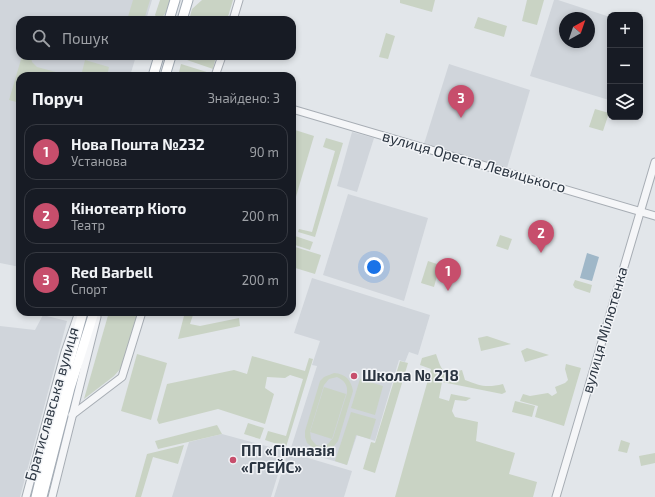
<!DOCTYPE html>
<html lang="uk">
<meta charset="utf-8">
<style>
:root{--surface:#171b24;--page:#242831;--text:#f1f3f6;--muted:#9ea1a6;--line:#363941;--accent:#c74e6c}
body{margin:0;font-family:"Exo 2",sans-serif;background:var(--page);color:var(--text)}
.controls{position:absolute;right:12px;top:12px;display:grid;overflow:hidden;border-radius:8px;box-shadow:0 2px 6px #0003}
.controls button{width:36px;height:36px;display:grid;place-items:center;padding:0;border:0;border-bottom:1px solid var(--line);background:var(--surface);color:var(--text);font:20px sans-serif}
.compass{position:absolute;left:559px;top:12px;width:36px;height:36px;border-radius:50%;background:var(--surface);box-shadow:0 2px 6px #0003;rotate:40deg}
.you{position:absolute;left:374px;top:267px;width:14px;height:14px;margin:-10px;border:3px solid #fff;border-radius:50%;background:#1a73e8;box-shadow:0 0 0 6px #1a73e833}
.badge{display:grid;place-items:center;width:26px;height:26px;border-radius:50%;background:var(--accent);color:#fff;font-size:13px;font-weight:700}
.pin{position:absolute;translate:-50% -33px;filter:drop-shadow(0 1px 2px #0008)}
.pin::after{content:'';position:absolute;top:21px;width:14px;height:12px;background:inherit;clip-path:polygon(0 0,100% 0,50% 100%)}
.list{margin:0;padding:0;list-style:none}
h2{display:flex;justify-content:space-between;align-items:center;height:52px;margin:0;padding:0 16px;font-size:17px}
h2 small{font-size:13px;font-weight:400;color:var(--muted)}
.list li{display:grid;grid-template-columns:26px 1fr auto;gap:12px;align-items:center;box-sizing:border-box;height:56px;margin:0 8px 8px;padding:0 8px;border:1px solid var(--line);border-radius:12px}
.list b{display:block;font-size:15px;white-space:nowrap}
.list p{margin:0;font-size:13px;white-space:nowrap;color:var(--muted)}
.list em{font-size:13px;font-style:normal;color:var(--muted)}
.icon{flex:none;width:22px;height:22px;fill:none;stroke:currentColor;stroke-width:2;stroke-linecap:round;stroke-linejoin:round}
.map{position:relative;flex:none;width:655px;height:497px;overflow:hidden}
.search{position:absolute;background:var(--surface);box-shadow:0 2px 6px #0003;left:16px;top:16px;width:280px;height:44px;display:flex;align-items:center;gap:10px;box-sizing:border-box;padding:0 14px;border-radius:12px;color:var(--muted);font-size:15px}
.panel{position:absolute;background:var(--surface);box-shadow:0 2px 6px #0003;left:16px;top:72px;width:280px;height:244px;border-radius:12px}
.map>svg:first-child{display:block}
.built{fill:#d0d5db;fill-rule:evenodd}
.green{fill:#c9d3c4;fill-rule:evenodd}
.water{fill:#9fb7c8}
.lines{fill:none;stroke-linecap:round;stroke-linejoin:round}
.minor-casing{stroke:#a7adb4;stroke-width:9}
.major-casing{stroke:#a2abb5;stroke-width:11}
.minor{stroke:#f5f6f8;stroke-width:7}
.major{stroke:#fff;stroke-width:9}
.poi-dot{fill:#c74e6c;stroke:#f2f4f7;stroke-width:1.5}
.labels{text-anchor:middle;stroke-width:3;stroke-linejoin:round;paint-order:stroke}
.street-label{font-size:15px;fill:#2b3541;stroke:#f2f4f7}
.poi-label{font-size:15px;font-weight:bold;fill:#2b3541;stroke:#f2f4f7;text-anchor:start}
</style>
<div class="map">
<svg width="655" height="497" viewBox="0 0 655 497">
<rect width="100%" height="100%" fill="#e2e6ea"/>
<!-- built -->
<g class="built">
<path d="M0 0H152L146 20H20V56H136L130 76H20V267L0 263Z"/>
<path d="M554 0H558L610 17 609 100 530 76ZM565 18H589V42H565Z"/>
<path d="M449 64 530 90 507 168 424 144Z"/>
<path d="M352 132 374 138 357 192 337 186Z"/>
<path d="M348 194 428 218 404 301 323 275Z"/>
<path d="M312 278 430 315 418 355 409 352 405 362 399 360 375 441 357 435 347 465 291 448 317 366 312 365 320 341 294 333Z"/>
<path d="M43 315 67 321 20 497H0V326L35 330Z"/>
<path d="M222 434 285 451 271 497H172L189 442Z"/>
<path d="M288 452 352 471 344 497H274Z"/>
</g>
<!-- green -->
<g class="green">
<path d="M133 0H150L144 20H127Z"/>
<path d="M160 0H170L166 12 162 18 158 19 155 15Z"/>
<path d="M202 0H233L227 20H189L192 9Z"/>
<path d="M400 0H435L432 12 400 3Z"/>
<path d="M527 0H544L537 25 522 21Z"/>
<path d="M478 17 507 26 504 37 474 28Z"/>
<path d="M386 33 395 36 388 59 379 57Z"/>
<path d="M22 56H31L32 62 37 67 71 76H20V103L9 100Z"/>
<path d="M183 56H216L213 69 187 60Z"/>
<path d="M85 60 109 67 107 76H81Z"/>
<path d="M181 64 210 73 209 76H178Z"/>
<path d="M595 109 609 113 603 131 589 127Z"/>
<path d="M292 129 314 136 292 210Z"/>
<path d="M326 138 343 143 315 237 298 232 299 229 312 232 335 151 323 147Z"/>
<path d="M292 235 313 242 310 250 292 244Z"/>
<path d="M500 235 512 239 508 250 496 246Z"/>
<path d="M292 246 321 255 315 274 292 267Z"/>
<path d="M428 261 440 265 434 287 421 283Z"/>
<path d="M575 280 592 285 590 293 575 288 573 285Z"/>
<path d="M109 312H138L121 368 114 376 84 399Z"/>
<path d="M185 312H194L190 324 200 326 239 318 240 326 178 339Z"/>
<path d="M487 336 511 344 481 351 478 338Z"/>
<path d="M527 348 549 355 525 362 521 351Z"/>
<path d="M137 354 167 363 151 420 121 411Z"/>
<path d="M436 354C442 371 442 376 462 370L465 380C480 386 487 388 503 384L506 392 502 394 442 382 439 398 449 401 451 394 471 398 466 401 455 400 452 411 455 417 478 422 476 441 515 453 509 474 537 482 533 497H395L431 369 420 365 422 358Z"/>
<path d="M252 356 305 371 309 358 313 359 286 447 265 440 268 431 286 436 303 379 290 375 285 378 267 377 265 388 274 394 265 424 218 409 159 424 157 420 167 384 234 370 247 374Z"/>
<path d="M400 361 408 363 375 473 363 469 371 442 375 443Z"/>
<path d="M566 364 581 368 564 426 535 417 538 406 520 401 523 394 530 396 548 393 552 396 557 393 555 387 565 383 568 380 565 369Z"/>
<path d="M334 373C346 374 351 380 353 391L338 441 334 446 329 449 323 450H317L312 447 307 443 305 437V431L320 381 324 377ZM337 377C344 380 348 385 347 393L333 438 328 444 320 446 316 445 311 439 310 431 324 385 329 379Z"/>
<path d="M360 379 383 386 375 415 351 408Z"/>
<path d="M324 387 346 394 332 439 310 432Z"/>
<path d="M515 401 535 406 532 417 512 412Z"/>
<path d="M351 412 376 419 370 439 356 435 347 465 335 461Z"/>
<path d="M248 423 264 428 260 439 244 434Z"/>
<path d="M217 425 222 434 158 449 155 441Z"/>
<path d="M621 440 630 443 627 453 618 451Z"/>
<path d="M184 445 178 464 153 457 141 497H135L147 454Z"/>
<path d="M655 453V463L641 466 639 456Z"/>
</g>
<!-- water -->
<path class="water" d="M587 253 599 257 592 281 580 278Z"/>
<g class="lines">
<!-- minor casing -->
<g class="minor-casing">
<g id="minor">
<path d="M233 20 239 0"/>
<path d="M215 76 222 56"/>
<path d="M292 109 655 216"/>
<path d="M72 415 122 377 142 312"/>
<path d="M26 497 65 352 79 312"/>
<path d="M52 497 97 317"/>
<path d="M556 497 655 162"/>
</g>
</g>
<!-- major casing -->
<g class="major-casing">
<g id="major">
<path d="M169 20 175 0"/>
<path d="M182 20 188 0"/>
<path d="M153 76 159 56"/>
<path d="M165 76 171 56"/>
<path d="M36 497 63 385 83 312"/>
<path d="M42 497 70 388 94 312"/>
</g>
</g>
<!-- minor -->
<use href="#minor" class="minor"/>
<!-- major -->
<use href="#major" class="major"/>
</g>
<!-- markers -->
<g class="poi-dot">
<circle cx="354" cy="376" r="4"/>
<circle cx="233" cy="460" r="4"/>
</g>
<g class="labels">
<!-- street labels -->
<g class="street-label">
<text transform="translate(474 162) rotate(16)" y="5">вулиця Ореста Левицького</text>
<text transform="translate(605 330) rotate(-74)" y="5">вулиця Мілютенка</text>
<text transform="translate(52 404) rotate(-74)" y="5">Братиславська вулиця</text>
</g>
<!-- poi labels -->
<g class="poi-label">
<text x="362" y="381">Школа № 218</text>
<text x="241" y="456">ПП «Гімназія<tspan x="241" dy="17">«ГРЕЙС»</tspan></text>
</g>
</g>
</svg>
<div class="controls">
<button>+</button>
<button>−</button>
<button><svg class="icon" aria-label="layers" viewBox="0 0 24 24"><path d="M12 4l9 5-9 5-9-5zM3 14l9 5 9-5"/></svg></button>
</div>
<svg class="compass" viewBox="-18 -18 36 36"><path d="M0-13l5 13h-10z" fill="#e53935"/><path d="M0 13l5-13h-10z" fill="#9ea1a6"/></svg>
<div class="you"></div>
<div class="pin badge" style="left:448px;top:291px">1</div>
<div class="pin badge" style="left:541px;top:253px">2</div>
<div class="pin badge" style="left:461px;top:118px">3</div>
<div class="search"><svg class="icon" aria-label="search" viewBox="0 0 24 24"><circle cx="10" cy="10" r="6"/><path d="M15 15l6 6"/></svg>Пошук</div>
<section class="panel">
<h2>Поруч<small>Знайдено: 3</small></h2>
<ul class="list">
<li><span class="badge">1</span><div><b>Нова Пошта №232</b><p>Установа</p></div><em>90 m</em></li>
<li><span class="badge">2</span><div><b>Кінотеатр Кіото</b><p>Театр</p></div><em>200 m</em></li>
<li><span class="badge">3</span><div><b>Red Barbell</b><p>Спорт</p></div><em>200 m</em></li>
</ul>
</section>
</div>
